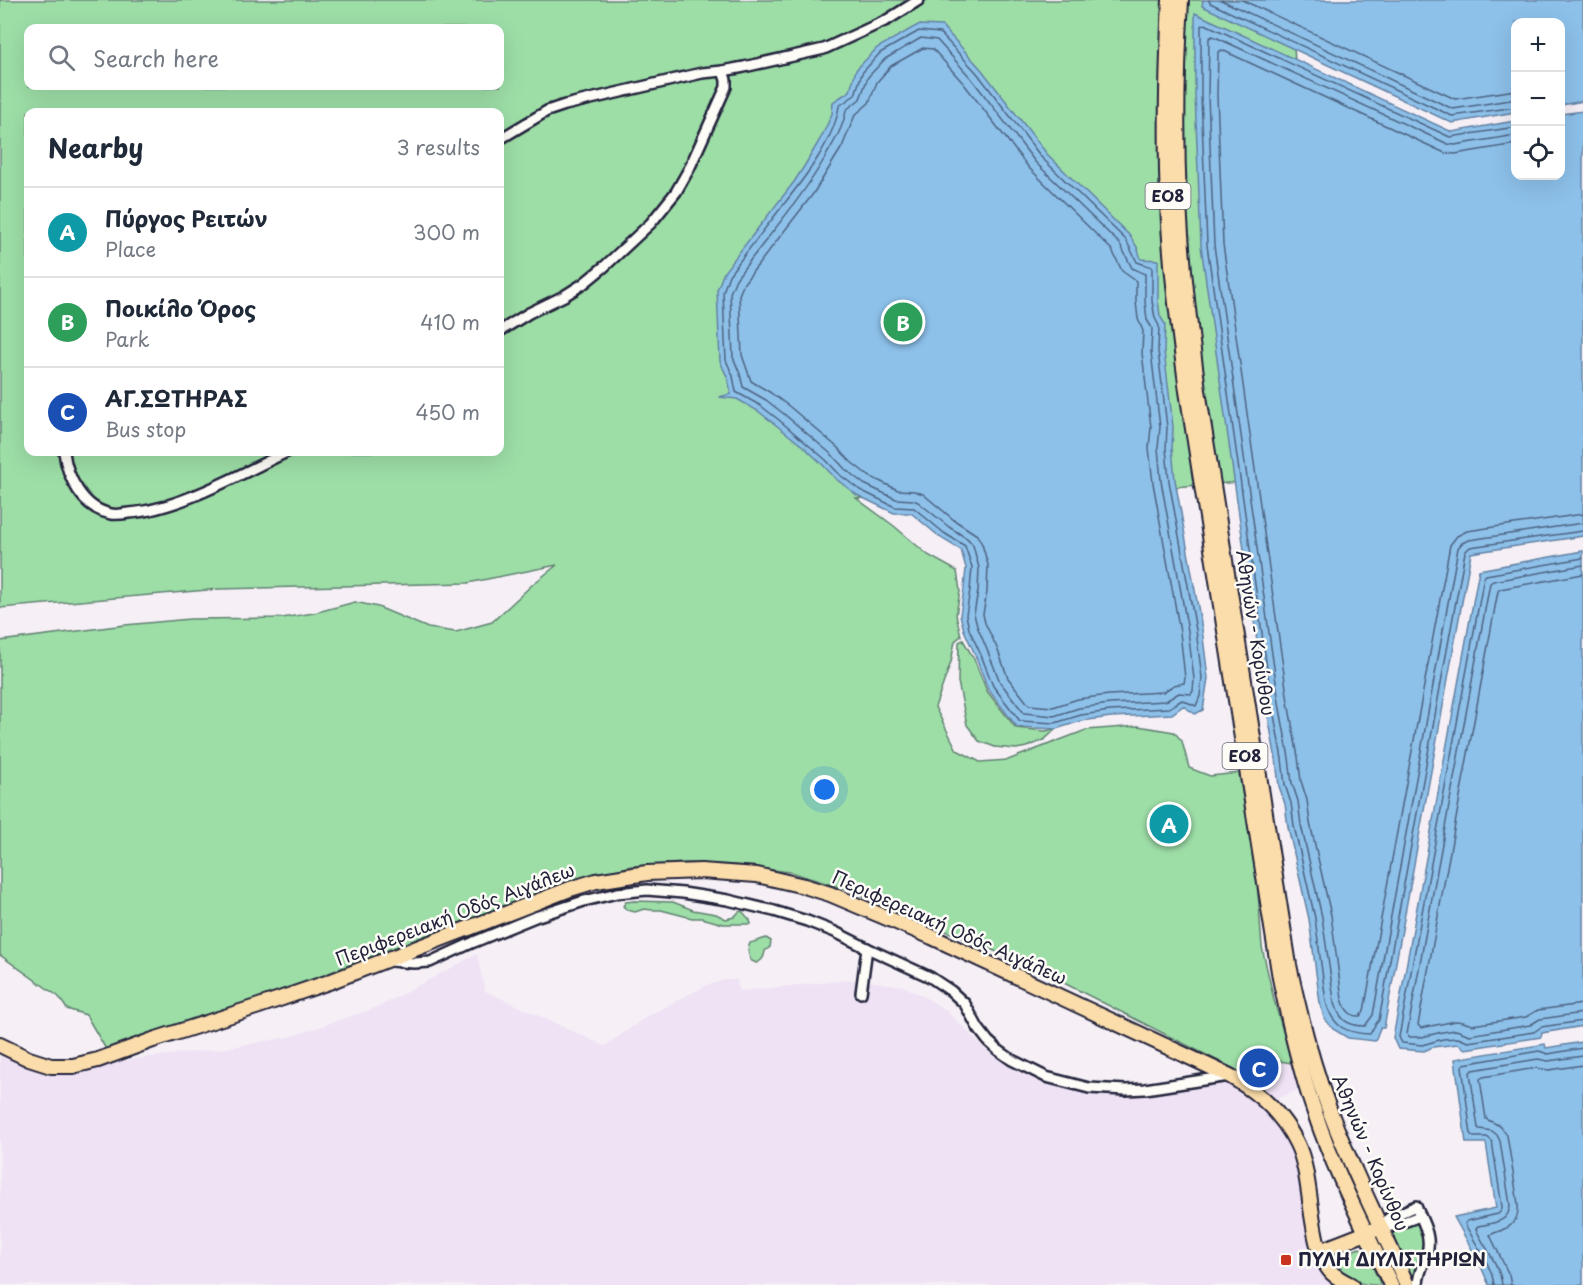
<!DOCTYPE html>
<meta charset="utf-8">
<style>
:root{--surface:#fff;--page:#f6f6f7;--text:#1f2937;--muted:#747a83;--line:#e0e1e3;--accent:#7c3aed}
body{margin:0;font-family:"Playpen Sans",sans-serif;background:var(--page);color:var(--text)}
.controls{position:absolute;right:18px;top:18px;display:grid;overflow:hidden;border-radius:12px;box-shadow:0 6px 24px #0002}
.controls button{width:54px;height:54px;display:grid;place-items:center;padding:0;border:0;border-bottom:2px solid var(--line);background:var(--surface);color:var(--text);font:30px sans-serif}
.you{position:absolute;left:825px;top:790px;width:21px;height:21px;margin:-15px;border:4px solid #fff;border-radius:50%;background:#1a73e8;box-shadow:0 0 0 9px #1a73e833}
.badge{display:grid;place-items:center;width:39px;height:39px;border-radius:50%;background:var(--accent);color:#fff;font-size:20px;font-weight:700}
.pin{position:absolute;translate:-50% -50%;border:3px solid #fff;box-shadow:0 2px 6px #0006}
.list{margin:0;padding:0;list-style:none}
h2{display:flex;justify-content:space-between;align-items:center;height:78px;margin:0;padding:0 24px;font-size:26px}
h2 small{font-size:20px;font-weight:400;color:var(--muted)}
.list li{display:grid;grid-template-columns:39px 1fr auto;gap:18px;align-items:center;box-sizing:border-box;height:90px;padding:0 24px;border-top:2px solid var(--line)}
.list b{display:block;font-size:22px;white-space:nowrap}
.list p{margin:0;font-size:20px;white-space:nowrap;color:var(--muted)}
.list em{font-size:20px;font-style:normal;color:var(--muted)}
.icon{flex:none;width:33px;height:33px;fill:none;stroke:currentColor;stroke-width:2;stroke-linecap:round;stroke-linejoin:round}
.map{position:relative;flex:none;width:1583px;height:1285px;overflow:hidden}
.search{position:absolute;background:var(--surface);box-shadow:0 6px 24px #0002;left:24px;top:24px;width:480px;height:66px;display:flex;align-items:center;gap:15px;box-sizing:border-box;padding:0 21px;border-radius:12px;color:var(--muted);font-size:22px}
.panel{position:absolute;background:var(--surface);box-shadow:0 6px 24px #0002;left:24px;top:108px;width:480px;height:348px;border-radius:12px}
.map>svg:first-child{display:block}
.built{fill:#eee2f4}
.green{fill:#9ddea7;stroke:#608071;stroke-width:1.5;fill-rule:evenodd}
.water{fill:#8dc1ea;stroke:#6281a4;stroke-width:1.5}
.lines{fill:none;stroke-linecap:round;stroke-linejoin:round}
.shore{stroke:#4d6281;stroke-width:1.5}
.minor-casing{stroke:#22223b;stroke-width:14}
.highway-casing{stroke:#22223b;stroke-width:18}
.minor{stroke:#fdfcf7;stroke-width:9}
.highway{stroke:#fbddab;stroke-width:14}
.poi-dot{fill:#c8321e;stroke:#fdfcf7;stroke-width:2}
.labels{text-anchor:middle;stroke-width:5;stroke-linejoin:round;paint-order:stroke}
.shield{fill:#fdfcf7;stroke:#646373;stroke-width:1.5}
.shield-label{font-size:16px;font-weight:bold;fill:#22223b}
.street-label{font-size:18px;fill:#22223b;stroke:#fdfcf7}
.poi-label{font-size:18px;font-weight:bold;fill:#22223b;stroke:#fdfcf7;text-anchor:start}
</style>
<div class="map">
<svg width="1583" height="1285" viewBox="0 0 1583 1285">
<rect width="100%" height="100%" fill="#f6f0f6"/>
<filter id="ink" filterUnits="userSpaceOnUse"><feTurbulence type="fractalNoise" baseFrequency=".0167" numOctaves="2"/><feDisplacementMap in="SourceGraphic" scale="12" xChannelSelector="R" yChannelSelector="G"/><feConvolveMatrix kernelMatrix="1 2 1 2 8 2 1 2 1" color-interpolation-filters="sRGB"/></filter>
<g filter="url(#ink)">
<!-- built -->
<g class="built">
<path d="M477 954 485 991 605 1046 646 1017 705 986 724 980H737L739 991 849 980 868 981 903 986 921 995 946 1010 989 1053 1005 1064 1026 1075 1066 1088 1089 1091 1150 1095 1182 1086 1224 1084 1240 1087 1252 1096 1283 1134 1296 1158 1309 1229 1341 1285H0V1054L45 1074 62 1075 118 1061 226 1048 289 1037 378 1007Z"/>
<path d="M1272 1060 1292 1063 1298 1090 1274 1100 1252 1082 1272 1066Z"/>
</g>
<!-- green -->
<g class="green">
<path d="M0 0H1291L1322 476 1008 499 856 498 894 526 928 555 957 571 960 591 956 615 961 636 955 641 951 662 935 707 957 750 980 762 1008 760 1086 730 1138 726 1174 732 1182 741 1189 768 1210 776 1239 773 1257 880 1262 947 1274 1000 1292 1063 1273 1060 1272 1066 1252 1082 1238 1071 1056 979 977 943 904 915 855 892 790 872 733 865 686 863 631 866 572 881 335 974 205 1017 107 1051 86 1015 67 1009 59 997 0 955V641L125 625 190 619 282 618 314 613 355 602 378 607 428 628 456 632 492 622 533 584 557 565 468 583 219 589 0 608ZM28 28H500V86H28ZM28 112H500V452H28Z"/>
<path d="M963 640 974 659 987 691 1016 728 1045 731 1056 729 1044 740 1027 747 1016 749 995 747 979 741 967 725 958 682 959 642Z"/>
<path d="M634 901 673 902 693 910 716 914 726 919 734 917 739 912 742 911 750 920 751 924H723L702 918H692L661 910H652L644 909 635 912 627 910 623 906 626 902Z"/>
<path d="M766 938 771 941 770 947 765 951C764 958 762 961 756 963L750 960 748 949 750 943Z"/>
<path d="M1419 1222C1431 1249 1419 1255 1414 1281L1393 1235 1395 1230 1412 1223Z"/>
<path d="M1359 1248 1365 1250 1381 1285C1366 1285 1352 1283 1342 1272 1337 1255 1346 1254 1359 1248Z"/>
</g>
<!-- water -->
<g class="water">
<path d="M1203 0H1583V101L1561 105 1560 22H1516L1515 112 1452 123 1202 6Z"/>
<path d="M1195 13 1452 132 1515 121 1516 176H1560L1561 114 1583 111V536L1471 553 1384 1028H1380L1375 1041 1348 1038 1333 1029 1324 1018 1320 1003 1309 919 1288 827 1285 804 1279 786 1276 760 1266 705 1201 246 1195 95Z"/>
<path d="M918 25 942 26 981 69 1047 154 1130 236 1137 247 1141 259 1158 260V300L1160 316 1165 324 1164 351 1173 427 1172 448 1175 480 1202 629 1208 678 1203 710 1195 714 1183 706 1172 714 1111 717 1081 721 1056 729 1017 727 988 689 976 657 964 630 960 615 964 589 966 568 961 550 941 538 911 513H894L857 495 836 479 822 464 804 447 758 411 737 399 719 397 731 394 728 379 720 361 717 290 724 272 794 182 805 165 822 136 832 114 833 102 850 91 856 70 877 48Z"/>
<path d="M1583 551V1026L1542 1033 1541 1037 1465 1049 1458 1044 1433 1047 1424 1051 1398 1049 1393 1038 1479 570Z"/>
<path d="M1583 1042V1285H1489L1479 1262 1454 1217 1496 1208 1486 1143H1466L1455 1059 1545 1044 1546 1048Z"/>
</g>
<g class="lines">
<!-- shore -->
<g class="shore">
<path d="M1209 0 1210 3 1452 116 1516 107"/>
<path d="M1221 0 1453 109 1516 99"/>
<path d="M1242 0 1455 99 1516 90"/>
<path d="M919 31 940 33 977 73 1042 158 1126 240 1137 262 1152 267V301L1155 318 1159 326 1158 351 1167 427 1166 448 1169 481 1196 630 1202 678 1200 696 1196 706 1182 700 1169 708 1110 711 1081 715 1055 723 1020 721 993 686 981 655 969 629 966 615 970 590 972 567 965 546 944 533 914 508 895 507 860 490 840 475 826 460 779 420 761 406 736 392 733 376 726 360 725 340 723 292 729 275C746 253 763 231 780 209 802 181 834 142 839 106L855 95 862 73 880 53Z"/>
<path d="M921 38 937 40 971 78 1036 163 1120 244 1132 268 1145 274V302L1147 320 1152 328 1151 352 1160 427 1158 448 1161 481 1188 631 1194 679 1193 691 1191 694 1179 693 1166 701 1110 704 1079 708 1054 716 1024 713 1000 682 988 652 977 626 974 614 978 591 979 568 973 545 968 539 949 527 918 502 913 500 896 499 864 484 845 469 831 454 784 414 766 400 743 387 740 374 733 357 730 293 736 279C766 238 801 200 826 156 834 142 844 126 846 110L860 99 868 77 885 59Z"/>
<path d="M923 48 933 49 964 84 1029 168 1112 250 1122 271 1136 281V302L1138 319 1143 331 1142 353 1151 427 1149 448 1153 483 1180 632 1185 678 1184 683 1174 685 1163 692 1109 695 1078 699 1053 707 1029 705 1008 678 997 648 985 623 983 614 987 592 988 565 982 544 977 535 954 520 923 494 914 491 898 490 869 476 851 462 837 447 790 407 771 393 751 381 742 355 739 295 744 283 813 194 842 147 855 115 869 103 877 82 891 66Z"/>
<path d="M1516 127 1450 137 1205 24 1201 26V95L1207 245 1272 704 1282 759 1285 785 1291 803 1294 826 1315 918 1326 1002C1333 1027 1345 1033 1370 1034L1375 1025 1379 1020 1465 552 1470 547 1583 531"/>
<path d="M1516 135 1455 145 1448 144 1213 36 1209 38 1208 95 1214 245 1279 703 1289 758 1292 783 1298 801 1301 825 1322 917 1334 1000C1339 1019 1346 1026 1365 1026L1373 1015 1458 548 1462 543 1469 540 1583 523"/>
<path d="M1516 144 1455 154 1445 153 1222 50 1218 52 1217 95 1223 244 1288 702 1298 757 1301 781 1307 800 1310 823 1331 915 1342 999C1345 1008 1349 1017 1360 1016L1364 1011 1450 545 1457 536 1467 531 1583 514"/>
<path d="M1583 558 1486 575 1484 577 1399 1037 1402 1043 1422 1045 1443 1039 1458 1038 1468 1042 1534 1032 1541 1027 1583 1021"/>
<path d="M1583 565 1493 581 1490 583 1407 1034 1410 1037H1422L1442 1032 1456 1030 1470 1035 1530 1025 1540 1019 1583 1013"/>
<path d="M1583 574 1500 589 1498 591 1418 1025 1421 1028 1456 1021 1463 1022 1472 1025 1526 1017 1538 1010 1583 1004"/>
<path d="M1494 1285C1492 1265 1474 1242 1465 1224L1467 1221 1498 1214 1501 1211 1502 1207 1492 1141 1487 1137H1474L1471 1135 1462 1066 1464 1064 1539 1051 1548 1054 1583 1048"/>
<path d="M1502 1285C1500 1265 1484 1247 1476 1229L1478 1226C1493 1223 1509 1223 1510 1205L1500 1141 1497 1135 1492 1131 1480 1129 1478 1128 1470 1072 1473 1070 1538 1059 1548 1061 1583 1056"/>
<path d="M1511 1285 1509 1275 1490 1235C1495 1232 1499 1232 1504 1229 1515 1225 1519 1215 1518 1204L1507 1135 1500 1126 1486 1119 1480 1079 1483 1077 1536 1068 1549 1070 1583 1065"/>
</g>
<!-- minor casing -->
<g class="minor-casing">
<g id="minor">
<path d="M500 139 547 111 565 105 702 73 723 71 744 67 824 49 887 20 919 0"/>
<path d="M500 331 529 313 564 296 583 284 605 266 651 223 676 192 689 169 726 87V80L723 71"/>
<path d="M64 452C67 477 83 509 111 514 116 515 123 514 129 513 178 510 242 473 287 452"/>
<path d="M867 948 930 977 951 991 965 1004 978 1028 988 1041 998 1050 1012 1060 1046 1077 1089 1088 1126 1090 1145 1089 1229 1076"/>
<path d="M391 961 414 963 430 962 474 942 535 917 584 901 617 893 647 890 683 893 728 900 774 911 807 921 835 932 867 948 861 993"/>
<path d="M1381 1227 1389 1218 1416 1206C1422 1221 1432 1236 1427 1253 1424 1264 1418 1273 1418 1285"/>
<path d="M1381 1227 1393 1226 1420 1216"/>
</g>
</g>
<!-- highway casing -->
<g class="highway-casing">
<g id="highway">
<path d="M1170 0C1167 67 1165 134 1168 201 1170 265 1179 328 1187 391L1280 978C1290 1025 1300 1071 1316 1116 1336 1175 1365 1229 1391 1285"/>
<path d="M1181 0C1177 67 1176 135 1179 202 1182 265 1190 328 1198 390L1289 965C1299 1012 1311 1060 1328 1106 1350 1167 1381 1225 1407 1285"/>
<path d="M0 1045 29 1059 51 1066H73L98 1060 153 1040 259 1006 329 982 570 889 596 881 647 873 701 871 757 875 804 886 830 894 932 937 1230 1076C1258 1092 1283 1114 1297 1144 1314 1178 1307 1247 1332 1273 1337 1278 1345 1282 1351 1285"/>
<path d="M1320 1251 1374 1230"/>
</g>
</g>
<!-- minor -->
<use href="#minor" class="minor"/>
<!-- highway -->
<use href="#highway" class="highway"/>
</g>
</g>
<!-- markers -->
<rect class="poi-dot" x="1280" y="1254" width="12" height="12" rx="3"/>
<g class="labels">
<!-- shield labels -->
<g class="shield">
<rect x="1145.5" y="183" width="45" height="26" rx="4.5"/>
<rect x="1222.5" y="743" width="45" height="26" rx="4.5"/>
</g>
<g class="shield-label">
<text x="1168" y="202">ΕΟ8</text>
<text x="1245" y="762">ΕΟ8</text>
</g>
<!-- street labels -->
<g class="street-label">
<text transform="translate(1255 633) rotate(81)" y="6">Αθηνών - Κορίνθου</text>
<text transform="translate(455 915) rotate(-21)" y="6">Περιφερειακή Οδός Αιγάλεω</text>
<text transform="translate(949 928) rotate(24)" y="6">Περιφερειακή Οδός Αιγάλεω</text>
<text transform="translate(1370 1153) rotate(67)" y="6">Αθηνών - Κορίνθου</text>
</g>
<!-- poi labels -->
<g class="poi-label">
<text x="1298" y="1266">ΠΥΛΗ ΔΙΥΛΙΣΤΗΡΙΩΝ</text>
</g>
</g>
</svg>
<div class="controls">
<button>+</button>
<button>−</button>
<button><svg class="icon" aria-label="locate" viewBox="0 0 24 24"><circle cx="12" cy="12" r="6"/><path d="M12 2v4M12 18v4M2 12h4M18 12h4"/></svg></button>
</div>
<div class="you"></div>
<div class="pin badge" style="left:1169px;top:824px;background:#0f9aa8">A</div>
<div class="pin badge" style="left:903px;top:322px;background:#2e9e5b">B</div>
<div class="pin badge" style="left:1259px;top:1068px;background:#1a4fb4">C</div>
<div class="search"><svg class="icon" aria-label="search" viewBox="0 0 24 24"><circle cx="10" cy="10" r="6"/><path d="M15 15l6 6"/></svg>Search here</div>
<section class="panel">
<h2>Nearby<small>3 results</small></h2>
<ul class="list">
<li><span class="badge" style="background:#0f9aa8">A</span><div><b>Πύργος Ρειτών</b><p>Place</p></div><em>300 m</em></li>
<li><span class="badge" style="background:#2e9e5b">B</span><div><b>Ποικίλο Όρος</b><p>Park</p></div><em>410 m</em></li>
<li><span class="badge" style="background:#1a4fb4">C</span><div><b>ΑΓ.ΣΩΤΗΡΑΣ</b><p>Bus stop</p></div><em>450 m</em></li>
</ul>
</section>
</div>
